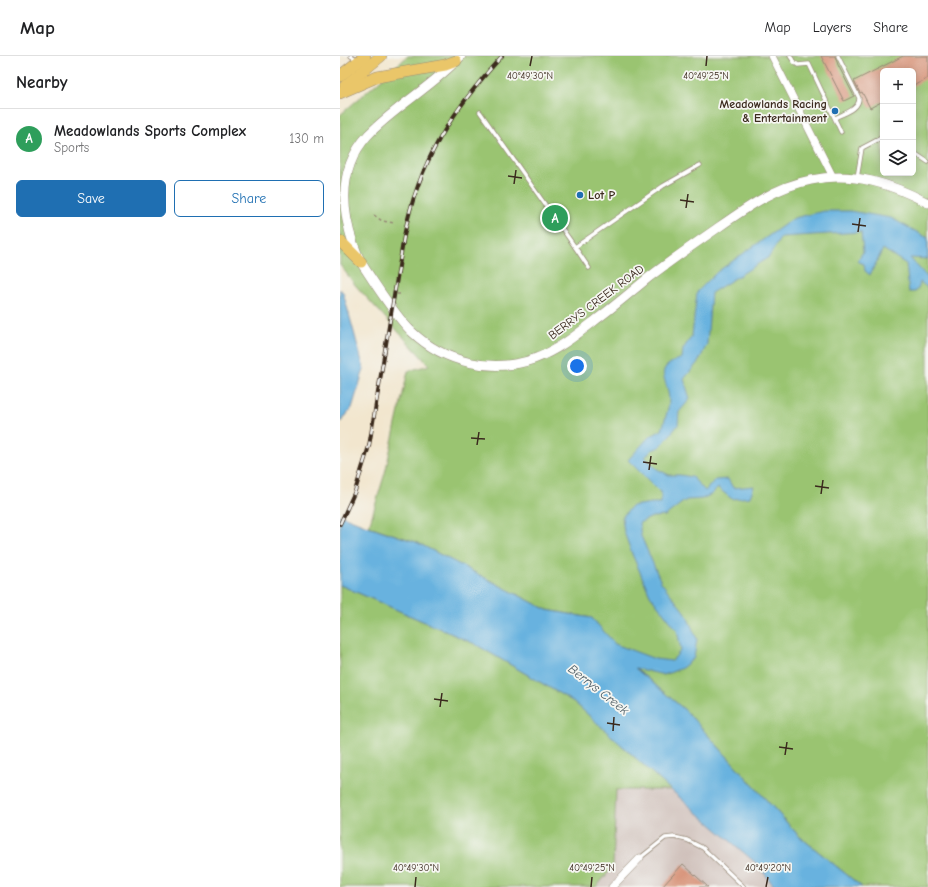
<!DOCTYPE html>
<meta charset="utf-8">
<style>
:root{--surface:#fff;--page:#f2f2f2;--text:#202124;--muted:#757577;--line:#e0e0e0;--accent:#1f6fb2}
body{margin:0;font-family:"Comic Neue",sans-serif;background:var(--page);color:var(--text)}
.controls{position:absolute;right:12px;top:12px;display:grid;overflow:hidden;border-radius:6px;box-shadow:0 2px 10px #0003}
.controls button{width:36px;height:36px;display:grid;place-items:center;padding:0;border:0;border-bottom:1px solid var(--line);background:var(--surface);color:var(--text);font:20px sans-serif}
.you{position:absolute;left:237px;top:310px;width:14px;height:14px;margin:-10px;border:3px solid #fff;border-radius:50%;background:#1a73e8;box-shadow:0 0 0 6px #1a73e833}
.badge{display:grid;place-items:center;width:26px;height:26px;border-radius:50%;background:var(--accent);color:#fff;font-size:13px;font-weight:700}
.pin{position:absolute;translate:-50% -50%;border:2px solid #fff;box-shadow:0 1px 4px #0006}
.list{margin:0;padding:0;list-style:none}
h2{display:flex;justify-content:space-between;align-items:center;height:52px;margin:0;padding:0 16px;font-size:17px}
h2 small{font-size:13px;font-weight:400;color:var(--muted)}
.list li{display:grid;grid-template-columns:26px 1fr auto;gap:12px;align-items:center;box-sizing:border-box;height:60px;padding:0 16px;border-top:1px solid var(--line)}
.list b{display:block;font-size:15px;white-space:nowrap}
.list p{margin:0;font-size:13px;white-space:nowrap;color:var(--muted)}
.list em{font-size:13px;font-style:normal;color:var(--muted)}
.actions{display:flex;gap:8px;padding:12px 16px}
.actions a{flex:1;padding:9px 0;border:1px solid var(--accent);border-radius:6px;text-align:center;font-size:14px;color:var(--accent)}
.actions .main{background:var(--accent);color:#fff}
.icon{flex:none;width:22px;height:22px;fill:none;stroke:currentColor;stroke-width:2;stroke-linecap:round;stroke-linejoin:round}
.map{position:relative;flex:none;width:588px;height:831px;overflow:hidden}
header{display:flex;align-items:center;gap:24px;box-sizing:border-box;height:56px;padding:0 20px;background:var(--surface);border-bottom:1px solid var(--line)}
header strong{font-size:19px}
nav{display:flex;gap:22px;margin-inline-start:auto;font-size:14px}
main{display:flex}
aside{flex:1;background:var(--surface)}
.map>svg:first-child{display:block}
.industrial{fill:#cfc0ba}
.green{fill:#9ac471;stroke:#6a7748;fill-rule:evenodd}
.water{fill:#67b2df;stroke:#516e7e}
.building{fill:#d8957b}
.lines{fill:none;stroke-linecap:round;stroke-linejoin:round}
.service-casing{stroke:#968876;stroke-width:5}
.minor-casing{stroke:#968876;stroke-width:8}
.tertiary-casing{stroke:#968876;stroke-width:10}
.primary-casing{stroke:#968876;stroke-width:12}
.path{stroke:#968876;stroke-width:1.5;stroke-dasharray:3 3;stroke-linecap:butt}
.service{stroke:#fff;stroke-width:3.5}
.minor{stroke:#fff;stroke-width:7}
.tertiary{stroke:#fff;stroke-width:9}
.primary{stroke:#eac669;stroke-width:11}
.rail-casing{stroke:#3b2a1e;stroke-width:4}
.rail{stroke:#f6f6f2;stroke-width:2.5;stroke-dasharray:8;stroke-linecap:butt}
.ticks{fill:none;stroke:#3b2a1e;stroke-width:1.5}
.poi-dot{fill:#1f6fb2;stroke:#f6f6f2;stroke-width:1.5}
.labels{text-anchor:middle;stroke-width:3.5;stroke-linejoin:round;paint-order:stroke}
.poi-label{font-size:12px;font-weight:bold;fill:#3b2a1e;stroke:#f6f6f2;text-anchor:end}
.street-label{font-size:12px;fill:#3b2a1e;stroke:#f6f6f2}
.water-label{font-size:13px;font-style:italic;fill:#4a5a62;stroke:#f6f6f2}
.ticks-label{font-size:10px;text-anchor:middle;fill:#3b2a1e;stroke:#f6f6f2;stroke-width:3.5;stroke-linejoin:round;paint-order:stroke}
</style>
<header>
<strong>Map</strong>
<nav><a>Map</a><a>Layers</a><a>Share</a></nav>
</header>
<main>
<aside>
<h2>Nearby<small></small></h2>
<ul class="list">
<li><span class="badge" style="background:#2e9e5b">A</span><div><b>Meadowlands Sports Complex</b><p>Sports</p></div><em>130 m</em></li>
</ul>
<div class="actions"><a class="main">Save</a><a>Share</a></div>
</aside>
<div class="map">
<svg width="588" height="831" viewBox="0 0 588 831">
<rect width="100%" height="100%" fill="#f6f6f2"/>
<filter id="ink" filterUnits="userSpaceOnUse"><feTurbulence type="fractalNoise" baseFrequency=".025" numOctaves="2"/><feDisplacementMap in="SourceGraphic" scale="8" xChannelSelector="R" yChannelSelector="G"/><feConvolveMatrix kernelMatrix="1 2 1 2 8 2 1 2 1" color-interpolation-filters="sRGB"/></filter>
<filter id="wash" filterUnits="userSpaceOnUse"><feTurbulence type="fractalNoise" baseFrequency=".012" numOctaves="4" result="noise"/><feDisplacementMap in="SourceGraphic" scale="16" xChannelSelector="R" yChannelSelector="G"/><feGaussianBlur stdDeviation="0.9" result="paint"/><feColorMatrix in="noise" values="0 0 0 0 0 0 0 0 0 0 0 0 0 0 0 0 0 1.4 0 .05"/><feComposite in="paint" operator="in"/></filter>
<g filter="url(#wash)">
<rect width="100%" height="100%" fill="#f2e6ce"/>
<!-- industrial -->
<path class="industrial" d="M276 734H331L417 808 435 831H256L273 811Z"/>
<!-- green -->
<g class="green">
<path d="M68 0H588V831H522L459 780 346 655 294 611 252 562 207 554 76 486 29 470 45 417 68 315 89 309 16 230 0 209V59ZM543 15H573V117H543Z"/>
<path d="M0 529 135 588 234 646 331 734H276L273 811 256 831H0Z"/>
</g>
<!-- water -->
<g class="water">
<path d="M484 155H510L551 162 588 182V203L570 202 588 222V232L580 226 579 231 575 236H569L566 208 543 193 530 219 525 215 524 208 517 205 523 196 521 176 441 181 429 201 371 237 367 288 359 305 344 323 350 343 339 356 338 369 320 391 312 394 305 401 317 413 329 419H340L352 421 365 435 375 424 388 423 393 432 414 430 410 441 392 443 378 432 372 438 362 443 347 444 343 446 325 460 312 461 299 467 301 480 321 526 346 558 357 583 354 602 342 612 324 619 295 612 346 655 459 780 522 831H435L417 808 331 734 234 646 135 588 0 529V459L25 469 76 486 207 554 252 562 275 588 315 603 332 605 341 594 337 574 310 539 292 498 284 476 282 461 292 450 312 447H321V437L288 404 309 381 322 374C324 366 329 352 329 344 328 321 311 313 342 302L343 293 352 280 357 236 377 216 454 162Z"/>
<path d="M0 233 3 236 24 313 12 352 0 367Z"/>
</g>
<g id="blocks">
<!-- building -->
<g class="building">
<path d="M481 0H495L498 9 514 40 504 45Z"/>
<path d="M563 0H588V22L573 30V15H543V45L530 52 522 36 520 37 514 25Z"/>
<path d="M343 808 368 831H322Z"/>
</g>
</g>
</g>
<g filter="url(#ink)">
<use href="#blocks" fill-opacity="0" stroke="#968876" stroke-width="1"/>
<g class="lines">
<!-- service casing -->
<g class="service-casing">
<g id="service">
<path d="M11 0 18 4"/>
<path d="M450 0 454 6 458 9 469 8 501 76"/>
<path d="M140 56 235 191"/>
<path d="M495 62C504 57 519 54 519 42L498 0"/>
<path d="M573 96 588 106"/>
<path d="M517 122 522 92 543 81"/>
<path d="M249 212 235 191 323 130 360 109"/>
<path d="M300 802 325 782 334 781 347 784 363 792 404 831"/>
</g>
</g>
<!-- minor casing -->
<g class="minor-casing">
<g id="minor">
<path d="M432 0 493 121"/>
<path d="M272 831 300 802"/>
</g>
</g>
<!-- tertiary casing -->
<g class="tertiary-casing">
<path id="tertiary" d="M121 0C93 30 56 50 28 79 0 110 0 148 13 187 16 194 18 201 22 208 35 228 55 260 72 276 104 306 151 318 194 303 219 294 240 276 261 260 277 248 292 235 308 222 330 205 353 189 376 173 406 152 435 131 471 124 513 115 552 128 588 147"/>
</g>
<!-- primary casing -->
<g class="primary-casing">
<g id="primary">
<path d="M0 20 25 0"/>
<path d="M5 30 41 0"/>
<path d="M0 37 37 21 105 9 116 5"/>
<path d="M0 185 21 206"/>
</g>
</g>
<!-- path -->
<g class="path">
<path d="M34 159 42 165 55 167"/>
<path d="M57 238H61"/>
</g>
<!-- service -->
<use href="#service" class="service"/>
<!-- minor -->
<use href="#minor" class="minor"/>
<!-- tertiary -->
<use href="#tertiary" class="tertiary"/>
<!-- primary -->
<use href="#primary" class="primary"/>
<!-- rail casing -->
<g class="rail-casing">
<path id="rail" d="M0 468 15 435 29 390 64 180C79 105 111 56 162 0"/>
</g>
<!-- rail -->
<use href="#rail" class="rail"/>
</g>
</g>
<!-- ticks -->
<path class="ticks" d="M190 10 192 0M366 10 367 0M168 120 182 122M174 128 176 114M340 144 354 146M346 152 348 138M512 168 526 170M518 176 520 162M131 382 145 383M137 389 139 376M303 406 317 408M309 414 311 400M475 430 489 432M481 438 483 424M94 643 108 645M100 651 102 637M267 667 280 669M273 675 274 661M439 691 453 693M445 699 447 686M75 831 76 821M251 831 252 821M426 831 428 821"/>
<!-- markers -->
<g class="poi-dot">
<circle cx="495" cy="55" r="4"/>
<circle cx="240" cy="139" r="4"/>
</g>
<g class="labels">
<!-- poi labels -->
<g class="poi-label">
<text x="487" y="52">Meadowlands Racing<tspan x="487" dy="14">&amp; Entertainment</tspan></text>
<text x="248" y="143" text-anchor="start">Lot P</text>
</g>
<!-- street labels -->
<g class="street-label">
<text transform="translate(256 246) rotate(-37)" y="4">BERRYS CREEK ROAD</text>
</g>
<!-- water labels -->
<g class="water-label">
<text transform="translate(259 633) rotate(38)" y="5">Berrys Creek</text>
</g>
</g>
<g class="ticks-label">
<text x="190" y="23">40°49'30"N</text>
<text x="366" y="23">40°49'25"N</text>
<text x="76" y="815">40°49'30"N</text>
<text x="252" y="815">40°49'25"N</text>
<text x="428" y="815">40°49'20"N</text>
</g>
</svg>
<div class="controls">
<button>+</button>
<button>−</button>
<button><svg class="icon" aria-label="layers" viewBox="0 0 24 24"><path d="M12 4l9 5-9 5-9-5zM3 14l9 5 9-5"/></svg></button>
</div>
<div class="you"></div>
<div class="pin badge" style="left:215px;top:162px;background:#2e9e5b">A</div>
</div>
</main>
